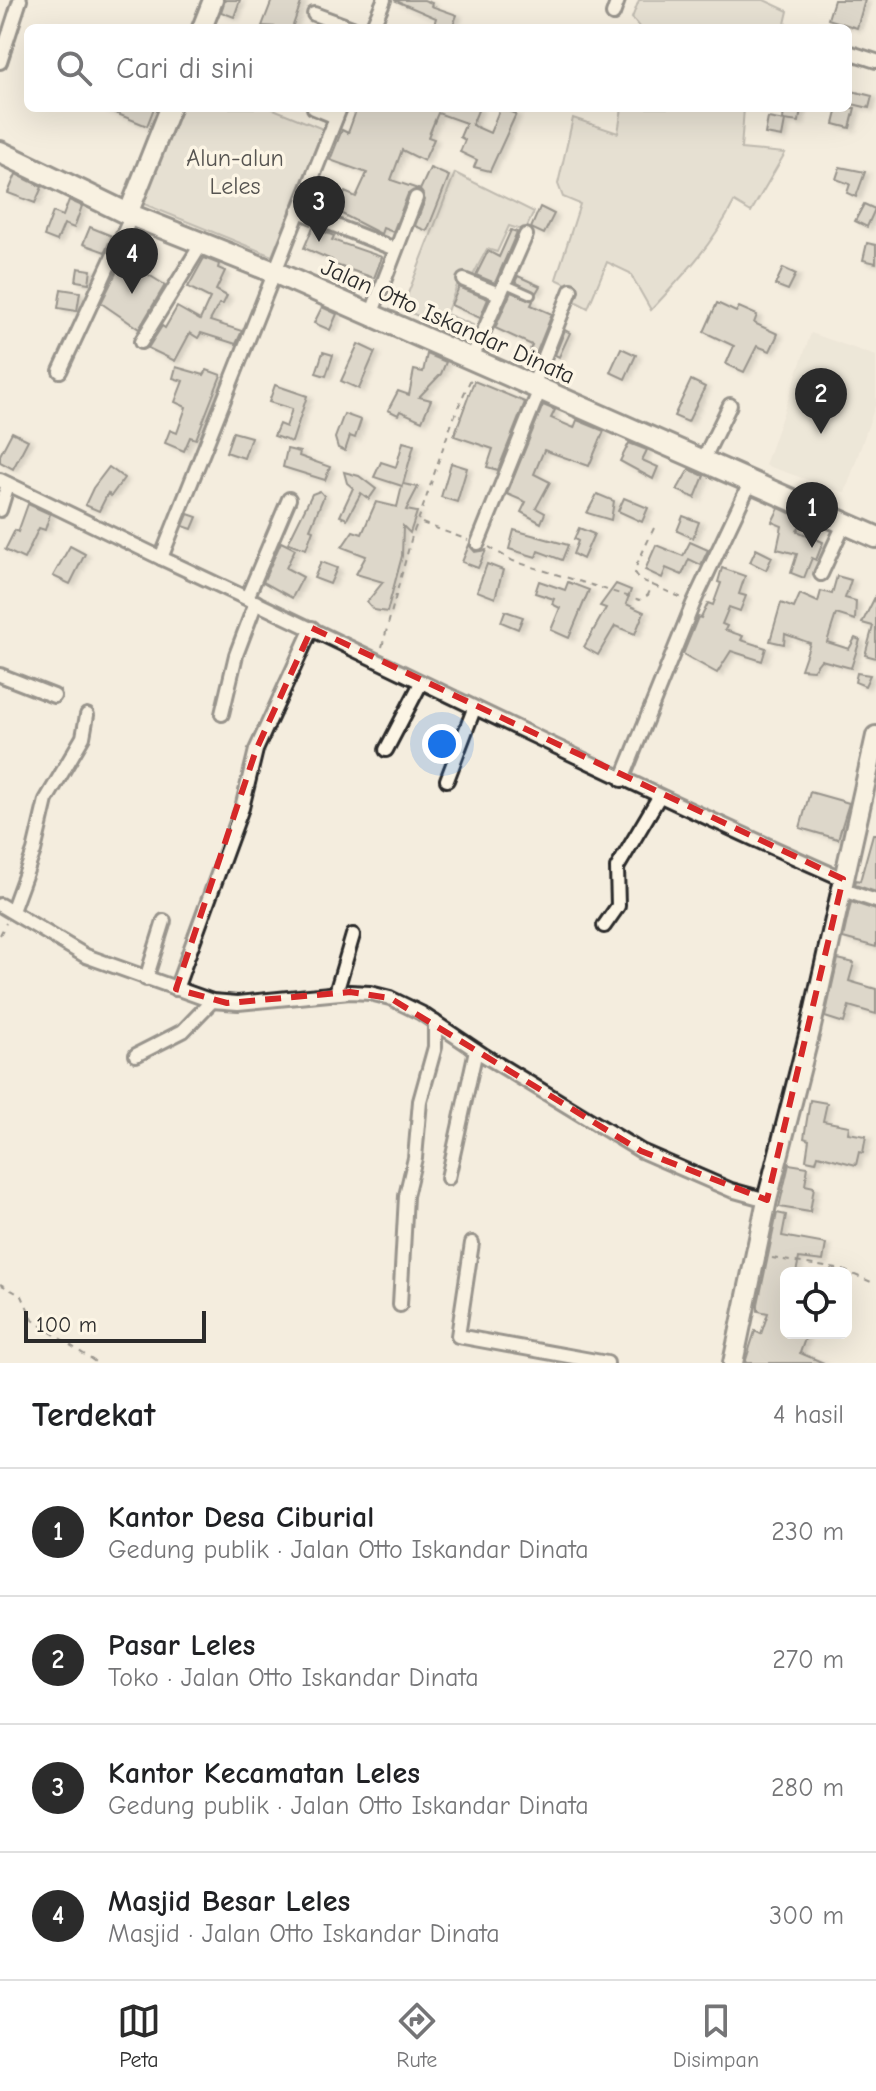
<!DOCTYPE html>
<html lang="id">
<meta charset="utf-8">
<style>
:root{--surface:#fff;--page:#f2f2f2;--text:#202124;--muted:#757577;--line:#e0e0e0;--accent:#2b2b2b}
body{margin:0;font-family:"Comic Neue",sans-serif;background:var(--page);color:var(--text)}
.controls{position:absolute;right:24px;bottom:24px;display:grid;overflow:hidden;border-radius:12px;box-shadow:0 8px 32px #0002}
.controls button{width:72px;height:72px;display:grid;place-items:center;padding:0;border:0;border-bottom:2px solid var(--line);background:var(--surface);color:var(--text);font:40px sans-serif}
.scale{position:absolute;left:24px;bottom:20px;width:182px;box-sizing:border-box;padding-left:8px;border:4px solid #2b2b2b;border-top:0;font-size:22px;line-height:28px;white-space:nowrap;color:#2b2b2b;-webkit-text-stroke:6px #fcf5e5;paint-order:stroke}
.you{position:absolute;left:442px;top:744px;width:28px;height:28px;margin:-20px;border:6px solid #fff;border-radius:50%;background:#1a73e8;box-shadow:0 0 0 12px #1a73e833}
.badge{display:grid;place-items:center;width:52px;height:52px;border-radius:50%;background:var(--accent);color:#fff;font-size:26px;font-weight:700}
.pin{position:absolute;translate:-50% -66px;filter:drop-shadow(0 2px 4px #0008)}
.pin::after{content:'';position:absolute;top:42px;width:28px;height:24px;background:inherit;clip-path:polygon(0 0,100% 0,50% 100%)}
.list{margin:0;padding:0;list-style:none}
h2{display:flex;justify-content:space-between;align-items:center;height:104px;margin:0;padding:0 32px;font-size:34px}
h2 small{font-size:26px;font-weight:400;color:var(--muted)}
.list li{display:grid;grid-template-columns:52px 1fr auto;gap:24px;align-items:center;box-sizing:border-box;height:128px;padding:0 32px;border-top:2px solid var(--line)}
.list b{display:block;font-size:30px;white-space:nowrap}
.list p{margin:0;font-size:26px;white-space:nowrap;color:var(--muted)}
.list em{font-size:26px;font-style:normal;color:var(--muted)}
.icon{flex:none;width:44px;height:44px;fill:none;stroke:currentColor;stroke-width:2;stroke-linecap:round;stroke-linejoin:round}
.map{position:relative;flex:none;width:876px;height:1363px;overflow:hidden}
.search{position:absolute;background:var(--surface);box-shadow:0 8px 32px #0002;left:24px;right:24px;top:24px;height:88px;display:flex;align-items:center;gap:20px;box-sizing:border-box;padding:0 28px;border-radius:12px;color:var(--muted);font-size:30px}
.sheet{height:616px;background:var(--surface)}
nav{display:flex;justify-content:space-around;align-items:center;box-sizing:border-box;height:112px;border-top:2px solid var(--line);background:var(--surface);font-size:22px;color:var(--muted)}
nav a{display:grid;justify-items:center;gap:4px}
nav .on{color:var(--accent)}
.map>svg:first-child{display:block}
.built{fill:#e5dfd0}
.green{fill:#d6d1c4;stroke:#807e78;stroke-width:2}
.building{fill:#c2bdb1;stroke:#2b2b2b;stroke-width:2;filter:url(#shadow)}
.lines{fill:none;stroke-linecap:round;stroke-linejoin:round}
.lane-casing{stroke:#2b2b2b;stroke-width:12}
.street-casing{stroke:#2b2b2b;stroke-width:18}
.secondary-casing{stroke:#2b2b2b;stroke-width:24}
.primary-casing{stroke:#2b2b2b;stroke-width:26}
.path{stroke:#2b2b2b;stroke-width:2;stroke-dasharray:6 6;stroke-linecap:butt}
.lane{stroke:#fcf5e5;stroke-width:6}
.street{stroke:#fcf5e5;stroke-width:12}
.secondary{stroke:#fcf5e5;stroke-width:18}
.primary{stroke:#fcf5e5;stroke-width:20}
.marked{fill:none;stroke:#d62828;stroke-width:6;stroke-dasharray:16 10;stroke-linejoin:round}
.labels{text-anchor:middle;stroke-width:7;stroke-linejoin:round;paint-order:stroke}
.park-label{font-size:24px;fill:#565451;stroke:#fcf5e5}
.street-label{font-size:24px;fill:#2b2b2b;stroke:#fcf5e5}
</style>
<div class="map">
<svg width="876" height="1363" viewBox="0 0 876 1363">
<defs>
<filter id="shadow"><feDropShadow dx="4.5" dy="2.5" stdDeviation="2" flood-color="#0004"/></filter>
</defs>
<rect width="100%" height="100%" fill="#f4edde"/>
<filter id="ink" filterUnits="userSpaceOnUse"><feTurbulence type="fractalNoise" baseFrequency=".0125" numOctaves="2"/><feDisplacementMap in="SourceGraphic" scale="16" xChannelSelector="R" yChannelSelector="G"/><feConvolveMatrix kernelMatrix="1 2 1 2 8 2 1 2 1" color-interpolation-filters="sRGB"/></filter>
<g filter="url(#ink)">
<!-- built -->
<path class="built" d="M811 333 876 356V403L845 493 765 465Z"/>
<!-- green -->
<g class="green">
<path d="M639 0H764L788 11 784 28H640L632 18Z"/>
<path d="M177 108H271L323 129 272 256 139 202Z"/>
<path d="M622 108H744L741 149 785 153 751 212 734 202C713 244 683 276 651 310L630 273 607 262 588 308 565 296 571 286 556 279 580 204 563 197 558 184 573 118 618 133Z"/>
<path d="M455 173 534 212 525 231 509 226 497 252 487 249 471 279 461 275 446 314 473 325 466 337 402 309Z"/>
</g>
<!-- building -->
<g class="building">
<path d="M225 0H240L234 17 221 12Z"/>
<path d="M272 0H302L292 28 262 26Z"/>
<path d="M394 0H424L432 3 431 6 457 15 452 28H433L436 18Z"/>
<path d="M834 0H865L857 28 828 19Z"/>
<path d="M848 90 872 96 869 108 848 103Z"/>
<path d="M103 108H154L147 126Z"/>
<path d="M357 108H479L472 125 490 133 500 108 516 114 490 171 474 167 477 160 460 152 465 140 460 137 466 123 438 113 428 137 434 139 424 161 402 150 391 180 418 189 408 194 393 232 383 228 381 234 338 212 345 192 356 197 367 173 330 160 342 130 348 133Z"/>
<path d="M784 108H801L799 122 783 120Z"/>
<path d="M838 108H855L850 128 834 124Z"/>
<path d="M768 118 785 121 782 137 765 134Z"/>
<path d="M840 167 865 172 856 197 847 193 850 184 836 179Z"/>
<path d="M430 168 449 176 427 231 415 226 425 200 420 190Z"/>
<path d="M16 174 42 187 35 203 8 193Z"/>
<path d="M69 200 82 206 74 228 64 224 57 241 44 236 53 212 63 216Z"/>
<path d="M864 204 875 209 867 227 855 221Z"/>
<path d="M540 207 554 214 544 234 531 228Z"/>
<path d="M90 227 112 236 105 252 83 244Z"/>
<path d="M313 227 334 236 332 240 382 257 374 278 330 263 332 260 304 248Z"/>
<path d="M511 230 517 232 495 283 476 275 488 251 499 257Z"/>
<path d="M867 243 876 245V263L863 260Z"/>
<path d="M204 258 219 264 218 268 225 271 216 290 227 296 223 304H219L210 321 242 331 236 344 201 333 198 338 190 333 175 361 148 348 162 326 165 328 177 307 200 320 210 298 188 287Z"/>
<path d="M123 259 165 285 139 329 101 303Z"/>
<path d="M78 268 91 270 89 283 76 281Z"/>
<path d="M783 268 796 274 788 290 775 285Z"/>
<path d="M518 276 540 286 536 293 515 282Z"/>
<path d="M459 287 488 299 480 318 451 305Z"/>
<path d="M61 289 80 292 77 311 58 308Z"/>
<path d="M511 292 533 301 531 305 552 314 534 359 527 356 532 345 495 328Z"/>
<path d="M717 303 736 312 739 307 757 315 754 323 778 334 770 351 757 346 744 372 726 364 734 346 704 332Z"/>
<path d="M322 307 337 314 330 330 314 323Z"/>
<path d="M565 330 570 333 559 357 555 355Z"/>
<path d="M358 344 375 352 359 389 341 381Z"/>
<path d="M621 348 636 355 625 379 610 372Z"/>
<path d="M323 352 333 355 326 376 316 373Z"/>
<path d="M427 354 446 362 441 374 419 397 431 400 422 421 400 411 398 415 388 410 398 391 409 395 414 370 423 372Z"/>
<path d="M176 367 204 375 207 370 221 375 196 439 190 437 184 451 165 443 170 430 177 433 186 407 175 402 183 381 173 378Z"/>
<path d="M691 380 705 387 688 422 674 416Z"/>
<path d="M474 381 525 402 498 470 487 467 493 449 454 436Z"/>
<path d="M275 385 307 396 292 442 274 436 279 424 286 427 292 409 269 402Z"/>
<path d="M543 405 555 410 551 418 574 428 577 420 604 431 589 466 544 450 534 474 550 482 536 508 545 513 541 523 521 512 526 502 507 494Z"/>
<path d="M344 414 361 420 355 438 350 436 345 451 338 448 335 438Z"/>
<path d="M12 432 28 440 13 469 0 462V455Z"/>
<path d="M233 432 251 437 244 458 226 452Z"/>
<path d="M403 442 414 445 403 484 418 487 406 510 417 512 410 533 403 526 402 556 387 612 374 610 367 602 383 582 356 574 366 556 342 547 353 531 362 534 376 502 397 507 402 486 374 477 381 462 396 467Z"/>
<path d="M629 443 647 450 642 460 658 467 653 479 620 461Z"/>
<path d="M287 449 300 452 299 456 330 467 325 480 283 467Z"/>
<path d="M451 463 467 468 457 502 441 497Z"/>
<path d="M109 467 124 478 111 496 108 493 99 511 85 505 93 488Z"/>
<path d="M689 469 704 476 695 498 677 490Z"/>
<path d="M344 472 359 476 376 489 369 499 361 493 347 519 340 516 353 488 347 483Z"/>
<path d="M320 491 324 496 310 529 313 530 306 549 288 543 312 494Z"/>
<path d="M597 494 614 501 611 520 587 513Z"/>
<path d="M624 498 648 508 642 522 618 511Z"/>
<path d="M28 504 50 514 45 530 39 528 24 559 5 550 15 530 18 532Z"/>
<path d="M779 508 803 519 797 531 823 542 816 560 812 558 804 578 791 573 797 554 777 549 782 526 772 522Z"/>
<path d="M188 514 197 517 192 529 183 526Z"/>
<path d="M683 516 699 522 693 538 677 531Z"/>
<path d="M579 528 594 534 583 559 573 554 578 541 574 539Z"/>
<path d="M514 530 568 545 562 560 538 551 536 557 509 549Z"/>
<path d="M281 542 295 549 286 568 303 577 292 598 263 582Z"/>
<path d="M690 542 708 550 701 565 689 559 682 575 666 568 662 578 645 570 656 545 683 556Z"/>
<path d="M469 545 475 552 486 550 478 568 462 562Z"/>
<path d="M70 546 85 554 70 584 53 576Z"/>
<path d="M756 549 772 557 766 570 750 562Z"/>
<path d="M321 562 337 568 330 584 314 578Z"/>
<path d="M487 564 503 570 495 598 477 591Z"/>
<path d="M722 568 745 576 739 594 746 596 740 611 729 607 722 624 727 626 725 630 743 636 741 640 766 648 762 661 731 651 717 673 683 654 698 617 701 618 708 603 713 605 721 583 718 582Z"/>
<path d="M837 576 851 580 845 598 856 601 855 620 836 614 827 642 849 649 855 638 860 640 851 668 821 660 813 670 801 669 810 643 785 634 784 644 770 641 781 603 794 608 800 594 818 602 821 591 832 594Z"/>
<path d="M539 581 565 590 568 582 589 590 569 638 551 630 560 608 552 604 554 599 535 593Z"/>
<path d="M616 584 631 590 626 604 644 612 635 634 615 626 598 655 584 647 606 608 600 606Z"/>
<path d="M876 595V658L865 655 873 626 862 623Z"/>
<path d="M505 611 523 617 518 629 501 622Z"/>
<path d="M857 673 870 675 865 686 855 682Z"/>
<path d="M810 792 849 803 838 839 800 828Z"/>
<path d="M873 834H876V892L855 885 856 880 860 881Z"/>
<path d="M851 902 876 910V947L843 938Z"/>
<path d="M838 959 854 963 849 981 876 989V1014L849 1006 844 1023 825 1017Z"/>
<path d="M810 1100 827 1103 823 1121 849 1126 848 1133 866 1136 863 1153 859 1152 856 1165 818 1155 816 1162 806 1160 809 1140 804 1138Z"/>
<path d="M789 1164 808 1167 805 1185 814 1187 810 1212 779 1207Z"/>
<path d="M777 1213 786 1215 782 1236 826 1244 823 1261 799 1258 796 1273H786V1333H807L800 1353 824 1363H745L755 1331 761 1334 768 1313 758 1311V1304Z"/>
</g>
<g class="lines">
<!-- lane casing -->
<g class="lane-casing">
<path id="lane" d="M504 283 531 295"/>
</g>
<!-- street casing -->
<g class="street-casing">
<g id="street">
<path d="M314 14 352 28"/>
<path d="M613 14 618 0"/>
<path d="M372 28 384 0"/>
<path d="M848 52 876 61"/>
<path d="M0 62 20 0"/>
<path d="M314 108 336 117"/>
<path d="M298 211 395 249"/>
<path d="M464 280 499 294"/>
<path d="M371 315 416 198"/>
<path d="M141 342 202 243"/>
<path d="M472 358 526 235"/>
<path d="M60 371 132 215"/>
<path d="M533 386 571 290"/>
<path d="M702 462 730 405"/>
<path d="M0 480 161 558 340 108"/>
<path d="M0 510 8 484"/>
<path d="M478 543 540 389"/>
<path d="M161 558C389 664 613 778 843 879"/>
<path d="M821 574 845 522"/>
<path d="M247 598 289 499"/>
<path d="M0 675 54 696"/>
<path d="M222 714 236 655 256 602"/>
<path d="M386 750 421 683"/>
<path d="M447 780 474 709"/>
<path d="M622 780 693 604 750 483"/>
<path d="M840 889 876 901"/>
<path d="M0 905 86 956 212 1001 238 1003 350 992 370 993 390 998 421 1013 485 1056 641 1151 731 1190 767 1200"/>
<path d="M12 911 34 851 46 800 83 737 87 715"/>
<path d="M604 926 618 906 617 868 659 797"/>
<path d="M146 979 164 921"/>
<path d="M176 989 242 808 256 750 312 628"/>
<path d="M336 993 353 935"/>
<path d="M136 1055 183 1031 212 1001"/>
<path d="M448 1178 476 1050"/>
<path d="M472 1243 458 1336 607 1363"/>
<path d="M400 1305 406 1196 415 1158 420 1101 435 1047V1022"/>
</g>
</g>
<!-- secondary casing -->
<g class="secondary-casing">
<g id="secondary">
<path d="M202 28 213 0"/>
<path d="M128 214 170 108"/>
<path d="M733 1363 767 1200 810 1031 876 736"/>
</g>
</g>
<!-- primary casing -->
<g class="primary-casing">
<path id="primary" d="M0 152 128 214 274 272 876 537"/>
</g>
<!-- path -->
<g class="path">
<path d="M422 523 468 540"/>
<path d="M654 528 637 564 635 574 639 579 682 598"/>
<path d="M489 547 513 561 640 600 648 595 653 584"/>
<path d="M382 647 412 536C433 484 446 428 472 377"/>
<path d="M0 935 6 923"/>
<path d="M772 1258 843 1270 876 1284"/>
<path d="M0 1284 22 1296 33 1320 40 1325 97 1363"/>
</g>
<!-- lane -->
<use href="#lane" class="lane"/>
<!-- street -->
<use href="#street" class="street"/>
<!-- secondary -->
<use href="#secondary" class="secondary"/>
<!-- primary -->
<use href="#primary" class="primary"/>
</g>
</g>
<!-- marked area -->
<path d="M0 0H876V1363H0ZM312 628 843 879 767 1200 641 1151 390 998 350 992 227 1003 176 989 256 750Z" fill="#f4edde" fill-opacity=".55" fill-rule="evenodd"/>
<path class="marked" d="M312 628 843 879 767 1200 641 1151 390 998 350 992 227 1003 176 989 256 750Z"/>
<g class="labels">
<!-- park labels -->
<g class="park-label">
<text x="235" y="166">Alun-alun<tspan x="235" dy="28">Leles</tspan></text>
</g>
<!-- street labels -->
<g class="street-label">
<text transform="translate(448 321) rotate(24)" y="8">Jalan Otto Iskandar Dinata</text>
</g>
</g>
</svg>
<div class="controls">
<button><svg class="icon" aria-label="locate" viewBox="0 0 24 24"><circle cx="12" cy="12" r="6"/><path d="M12 2v4M12 18v4M2 12h4M18 12h4"/></svg></button>
</div>
<div class="scale">100 m</div>
<div class="you"></div>
<div class="pin badge" style="left:812px;top:548px">1</div>
<div class="pin badge" style="left:821px;top:434px">2</div>
<div class="pin badge" style="left:319px;top:242px">3</div>
<div class="pin badge" style="left:132px;top:294px">4</div>
<div class="search"><svg class="icon" aria-label="search" viewBox="0 0 24 24"><circle cx="10" cy="10" r="6"/><path d="M15 15l6 6"/></svg>Cari di sini</div>
</div>
<section class="sheet">
<h2>Terdekat<small>4 hasil</small></h2>
<ul class="list">
<li><span class="badge">1</span><div><b>Kantor Desa Ciburial</b><p>Gedung publik · Jalan Otto Iskandar Dinata</p></div><em>230 m</em></li>
<li><span class="badge">2</span><div><b>Pasar Leles</b><p>Toko · Jalan Otto Iskandar Dinata</p></div><em>270 m</em></li>
<li><span class="badge">3</span><div><b>Kantor Kecamatan Leles</b><p>Gedung publik · Jalan Otto Iskandar Dinata</p></div><em>280 m</em></li>
<li><span class="badge">4</span><div><b>Masjid Besar Leles</b><p>Masjid · Jalan Otto Iskandar Dinata</p></div><em>300 m</em></li>
</ul>
</section>
<nav>
<a class="on"><svg class="icon" aria-label="map" viewBox="0 0 24 24"><path d="M3 6l6-2 6 2 6-2v14l-6 2-6-2-6 2zM9 4v14M15 6v14"/></svg>Peta</a>
<a><svg class="icon" aria-label="directions" viewBox="0 0 24 24"><path d="M12 3l9 9-9 9-9-9zM9 14v-3h6M13 9l2 2-2 2"/></svg>Rute</a>
<a><svg class="icon" aria-label="saved" viewBox="0 0 24 24"><path d="M7 4h10v16l-5-4-5 4z"/></svg>Disimpan</a>
</nav>
